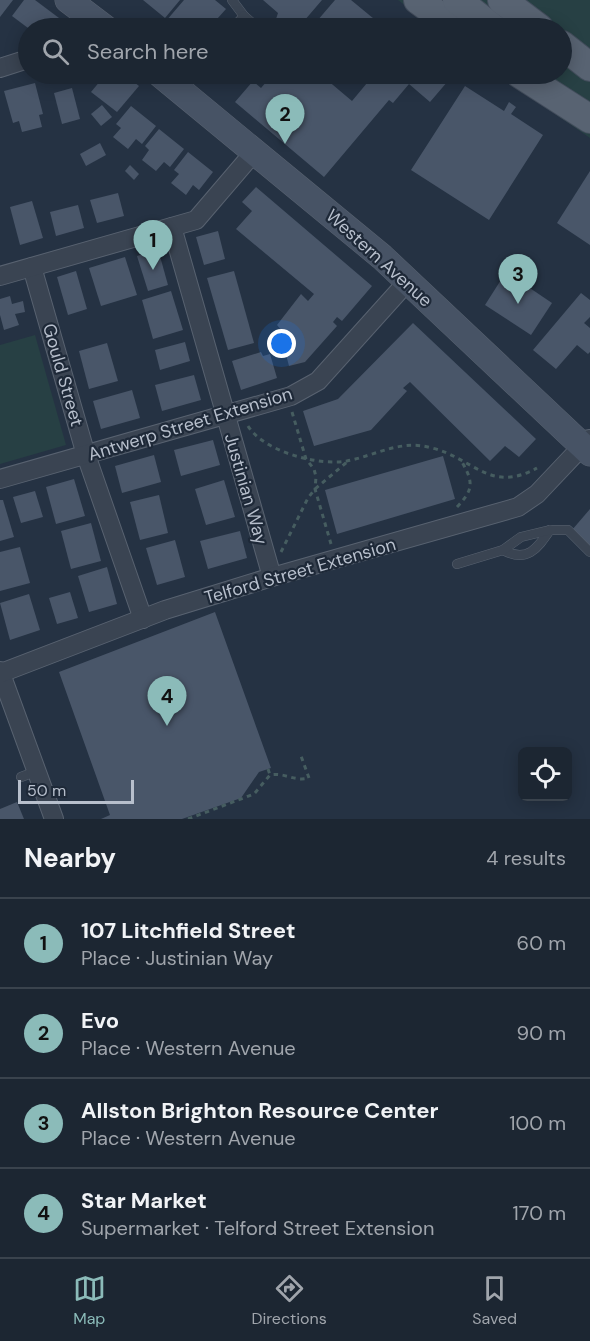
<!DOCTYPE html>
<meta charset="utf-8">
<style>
:root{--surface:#1c2632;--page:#29323e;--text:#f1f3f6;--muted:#a0a5ac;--line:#3a434d;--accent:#8bbbb9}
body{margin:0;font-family:"DM Sans",sans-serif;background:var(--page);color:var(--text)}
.controls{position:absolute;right:18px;bottom:18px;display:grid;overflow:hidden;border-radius:9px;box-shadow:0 3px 15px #0003}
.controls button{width:54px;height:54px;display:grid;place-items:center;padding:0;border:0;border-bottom:2px solid var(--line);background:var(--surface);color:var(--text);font:30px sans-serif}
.scale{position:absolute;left:18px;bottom:15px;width:116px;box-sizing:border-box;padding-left:6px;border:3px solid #b7bfcc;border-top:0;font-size:16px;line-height:21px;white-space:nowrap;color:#b7bfcc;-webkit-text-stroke:4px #1e2938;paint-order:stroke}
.you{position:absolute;left:282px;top:344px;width:21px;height:21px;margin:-15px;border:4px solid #fff;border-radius:50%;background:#1a73e8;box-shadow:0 0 0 9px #1a73e833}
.badge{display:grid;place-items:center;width:39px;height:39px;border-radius:50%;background:var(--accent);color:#111;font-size:20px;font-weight:700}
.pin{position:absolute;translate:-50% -50px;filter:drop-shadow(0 2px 3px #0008)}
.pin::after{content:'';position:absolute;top:32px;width:21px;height:18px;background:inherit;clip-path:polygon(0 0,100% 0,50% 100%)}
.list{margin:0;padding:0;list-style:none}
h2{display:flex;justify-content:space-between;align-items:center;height:78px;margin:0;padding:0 24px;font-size:26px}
h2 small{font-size:20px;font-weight:400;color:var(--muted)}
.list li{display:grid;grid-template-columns:39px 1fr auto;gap:18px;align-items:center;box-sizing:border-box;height:90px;padding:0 24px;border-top:2px solid var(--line)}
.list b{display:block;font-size:22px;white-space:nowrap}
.list p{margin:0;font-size:20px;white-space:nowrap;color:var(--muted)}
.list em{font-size:20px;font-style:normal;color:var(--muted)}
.icon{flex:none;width:33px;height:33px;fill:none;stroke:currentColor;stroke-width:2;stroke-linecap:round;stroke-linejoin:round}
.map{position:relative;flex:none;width:590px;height:819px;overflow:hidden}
.search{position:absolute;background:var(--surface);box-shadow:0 3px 15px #0003;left:18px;right:18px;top:18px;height:66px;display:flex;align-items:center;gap:15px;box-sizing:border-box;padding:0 21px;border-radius:33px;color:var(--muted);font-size:22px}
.sheet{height:438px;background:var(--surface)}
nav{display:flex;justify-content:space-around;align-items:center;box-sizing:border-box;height:84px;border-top:2px solid var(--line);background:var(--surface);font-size:16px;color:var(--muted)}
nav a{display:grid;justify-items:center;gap:3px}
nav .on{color:var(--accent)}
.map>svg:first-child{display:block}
.green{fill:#274044}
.building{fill:#495669}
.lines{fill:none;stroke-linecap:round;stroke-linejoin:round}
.service-casing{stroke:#586270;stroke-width:10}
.minor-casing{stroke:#586270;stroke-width:20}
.secondary-casing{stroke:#586270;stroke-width:27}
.primary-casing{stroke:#434d5c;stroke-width:30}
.path{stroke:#465d60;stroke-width:3;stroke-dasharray:4.5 4.5;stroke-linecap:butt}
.service{stroke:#3a4452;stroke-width:9}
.minor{stroke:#3a4452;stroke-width:18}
.secondary{stroke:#475365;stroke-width:26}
.primary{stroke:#586372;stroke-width:28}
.labels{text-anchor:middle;stroke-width:4.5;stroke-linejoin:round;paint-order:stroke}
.street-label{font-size:18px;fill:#b7bfcc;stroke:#1e2938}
</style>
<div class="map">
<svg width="590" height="819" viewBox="0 0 590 819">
<rect width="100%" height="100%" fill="#253243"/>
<!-- green -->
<g class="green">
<path d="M398 0H590V138L497 74H562V28H435Z"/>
<path d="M35 335 66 445 0 464V345Z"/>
</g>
<!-- building -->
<g class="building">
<path d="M0 0H13L0 17Z"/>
<path d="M24 0H35L63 21 58 28H28L12 16Z"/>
<path d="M143 0H180L165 18Z"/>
<path d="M184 0H215L226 9 209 28H160Z"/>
<path d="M263 0H322L298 28H273L278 13Z"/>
<path d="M335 0H351L385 28H311Z"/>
<path d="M106 74H124L139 86 117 112 91 92Z"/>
<path d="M273 74H320L352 101 367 83 356 74H439L448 81 430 102 409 84 393 103 389 100 324 177 235 102 253 81 261 88Z"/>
<path d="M35 83 43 114 39 115 42 127 22 132 19 121 13 123 4 91Z"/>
<path d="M465 86 504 111 509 102 516 107 511 114 543 135 489 220 411 170Z"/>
<path d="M72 88 80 119 62 124 54 93Z"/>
<path d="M102 105 112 117 101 126 91 114Z"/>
<path d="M131 106 156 126 142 144 136 139 128 149 113 137 121 128 116 124Z"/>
<path d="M159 129 184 149 170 167 164 162 156 171 142 160 149 150 145 146Z"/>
<path d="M100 143 106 155 86 166 80 154Z"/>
<path d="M188 152 213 172 199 190 193 185 186 195 171 183 179 174 174 170Z"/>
<path d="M130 165 139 174 134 180 125 171Z"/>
<path d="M590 171V245L557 223Z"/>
<path d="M256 187 372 286 342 321 337 317 333 322 337 326 305 362 289 366 281 335 283 332 277 325 301 294 308 301 314 294 236 229 252 211 242 202Z"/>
<path d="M118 193 124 216 97 223 90 200Z"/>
<path d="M32 201 43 238 20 245 10 207Z"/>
<path d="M78 205 84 228 56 236 50 212Z"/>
<path d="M218 231 225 259 204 265 196 237Z"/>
<path d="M158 249 168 285 148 291 137 256Z"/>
<path d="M125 257 137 295 101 306 89 268Z"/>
<path d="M76 271 87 309 68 315 57 277Z"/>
<path d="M234 271 254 343 228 350 207 278Z"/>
<path d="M506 272 552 303 531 335 485 305Z"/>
<path d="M171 291 183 330 153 339 142 300Z"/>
<path d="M581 293 590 300V317L584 323 590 328V352L588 354 577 345 556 369 533 350Z"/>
<path d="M10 296 12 304 23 301 25 312 15 314 19 325 4 330 0 315V299Z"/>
<path d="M413 323 536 439 519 457 505 446 490 461 410 382 403 388 407 391 371 430 314 446 303 411 338 399Z"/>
<path d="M185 342 190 361 160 370 155 350Z"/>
<path d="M107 343 118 381 89 389 79 351Z"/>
<path d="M261 352 263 356 270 354 277 378 241 390 232 361Z"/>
<path d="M194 375 201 400 162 411 155 385Z"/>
<path d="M132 390 140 418 101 429 93 401Z"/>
<path d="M213 440 220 465 181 476 174 450Z"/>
<path d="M154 455 161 482 122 493 115 466Z"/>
<path d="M443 456 455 499 337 534 325 490Z"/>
<path d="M74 479 85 516 56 524 46 487Z"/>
<path d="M224 480 235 517 206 525 195 489Z"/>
<path d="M35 491 43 517 21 523 13 497Z"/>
<path d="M159 495 168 533 140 540 130 502Z"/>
<path d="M0 500H3L14 537 0 541Z"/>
<path d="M590 509V547L572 530Z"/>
<path d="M91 523 101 561 71 569 61 531Z"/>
<path d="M240 531 247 558 208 569 200 541Z"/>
<path d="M175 540 185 577 157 585 146 548Z"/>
<path d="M20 547 30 583 0 591V552Z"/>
<path d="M107 567 117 604 89 612 78 576Z"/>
<path d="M70 592 78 618 57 624 49 598Z"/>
<path d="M29 594 40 630 10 640 0 603Z"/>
<path d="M215 612 271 768 259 772 241 798 182 819H101L110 815 59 672Z"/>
<path d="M17 802 24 819H0V809Z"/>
</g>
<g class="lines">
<!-- service casing -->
<g class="service-casing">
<g id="service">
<path d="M232 0 244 16"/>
<path d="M233 28 244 16 258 28"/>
<path d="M184 89 196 74"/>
<path d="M503 550C527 563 537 549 550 530"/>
<path d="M457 564 503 550 521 537 550 530H568L590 552"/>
<path d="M21 777 37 771"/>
</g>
</g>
<!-- minor casing -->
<g class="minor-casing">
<g id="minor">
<path d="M0 68 28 59"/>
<path d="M172 227 272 577"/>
<path d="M32 267 86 455 143 619"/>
<path d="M0 276 196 220 255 151"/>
<path d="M0 479 291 396 318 381 408 281"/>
<path d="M0 671 54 819"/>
<path d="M1 673 165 610 272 577 518 507 537 494 589 439"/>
</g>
</g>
<!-- secondary casing -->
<g class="secondary-casing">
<g id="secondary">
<path d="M68 0 105 28"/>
<path d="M160 74 382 257 590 453"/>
</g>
</g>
<!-- primary casing -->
<g class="primary-casing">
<g id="primary">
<path d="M418 0 456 28"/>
<path d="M457 0 493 28"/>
<path d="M502 0 539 28"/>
<path d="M562 45 590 67"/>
<path d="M520 74 590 119"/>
</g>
</g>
<!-- path -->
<g class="path">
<path d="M292 412 306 459 314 469 316 477 315 489 331 544"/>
<path d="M248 426C264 452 319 466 347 461 377 455 401 439 432 448 473 458 490 494 537 468"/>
<path d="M457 507C473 490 474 483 462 462"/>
<path d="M281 552 308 498 315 489 347 462"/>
<path d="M268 769 270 775"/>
<path d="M188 819 254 794 270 775C285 772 294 782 309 778L301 756"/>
</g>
<!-- service -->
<use href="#service" class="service"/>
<!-- minor -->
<use href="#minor" class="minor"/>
<!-- secondary -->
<use href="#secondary" class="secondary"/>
<!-- primary -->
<use href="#primary" class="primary"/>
</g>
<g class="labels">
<!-- street labels -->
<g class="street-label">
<text transform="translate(379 258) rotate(42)" y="6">Western Avenue</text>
<text transform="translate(63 375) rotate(74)" y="6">Gould Street</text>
<text transform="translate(190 424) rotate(-17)" y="6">Antwerp Street Extension</text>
<text transform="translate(246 489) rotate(74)" y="6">Justinian Way</text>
<text transform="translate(300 571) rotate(-16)" y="6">Telford Street Extension</text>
</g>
</g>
</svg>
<div class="controls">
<button><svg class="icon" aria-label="locate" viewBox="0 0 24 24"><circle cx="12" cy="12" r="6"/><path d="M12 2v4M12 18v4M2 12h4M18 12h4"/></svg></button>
</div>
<div class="scale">50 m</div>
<div class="you"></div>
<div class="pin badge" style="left:153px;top:270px">1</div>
<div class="pin badge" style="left:285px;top:144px">2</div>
<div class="pin badge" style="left:518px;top:304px">3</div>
<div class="pin badge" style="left:167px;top:726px">4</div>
<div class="search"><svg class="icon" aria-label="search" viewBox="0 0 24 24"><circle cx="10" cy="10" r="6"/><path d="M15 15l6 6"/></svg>Search here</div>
</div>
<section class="sheet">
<h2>Nearby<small>4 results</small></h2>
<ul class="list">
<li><span class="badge">1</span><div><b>107 Litchfield Street</b><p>Place · Justinian Way</p></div><em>60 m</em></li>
<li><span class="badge">2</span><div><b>Evo</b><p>Place · Western Avenue</p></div><em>90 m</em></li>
<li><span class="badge">3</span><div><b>Allston Brighton Resource Center</b><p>Place · Western Avenue</p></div><em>100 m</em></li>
<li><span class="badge">4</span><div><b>Star Market</b><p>Supermarket · Telford Street Extension</p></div><em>170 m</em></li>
</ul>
</section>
<nav>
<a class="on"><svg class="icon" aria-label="map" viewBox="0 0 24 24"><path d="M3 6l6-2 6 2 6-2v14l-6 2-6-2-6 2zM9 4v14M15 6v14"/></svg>Map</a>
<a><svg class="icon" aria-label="directions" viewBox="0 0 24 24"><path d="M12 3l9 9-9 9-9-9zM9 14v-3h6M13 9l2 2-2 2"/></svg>Directions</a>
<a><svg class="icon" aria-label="saved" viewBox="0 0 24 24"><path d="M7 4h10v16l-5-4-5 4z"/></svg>Saved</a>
</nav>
